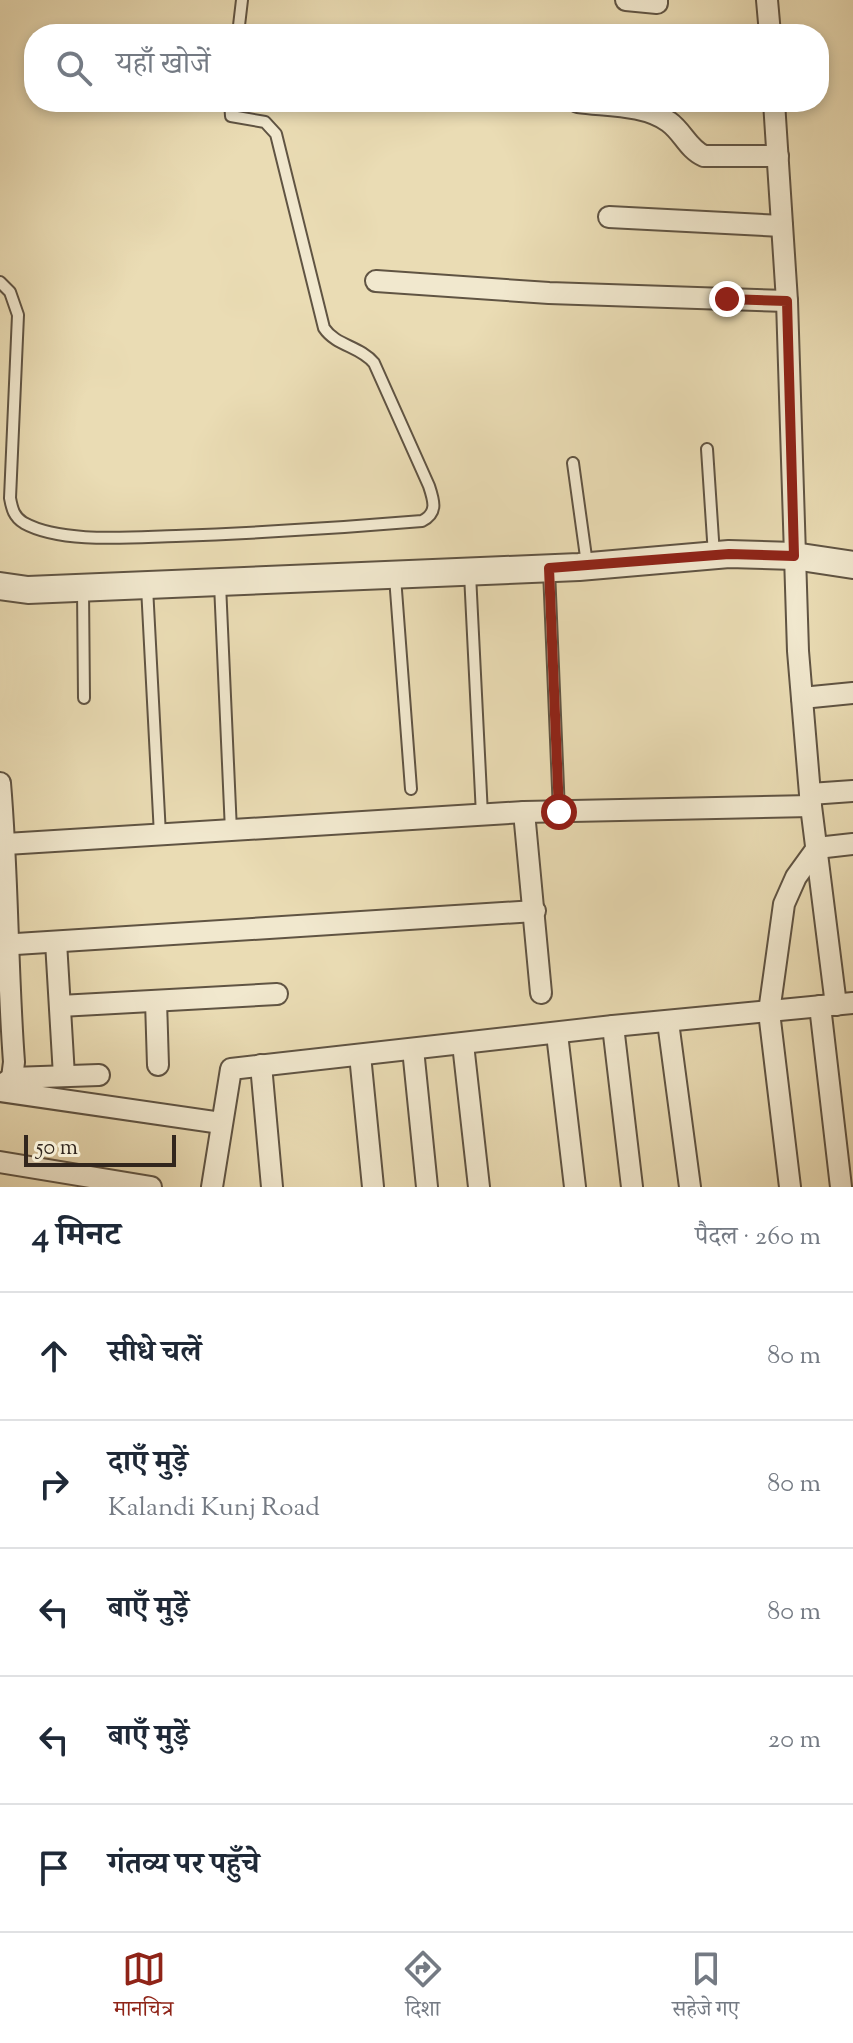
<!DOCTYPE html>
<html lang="hi">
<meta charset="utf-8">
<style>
:root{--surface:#fff;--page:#f6f6f7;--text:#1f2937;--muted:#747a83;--line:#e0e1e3;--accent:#8f2418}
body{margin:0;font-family:"Sorts Mill Goudy","Noto Serif Devanagari",serif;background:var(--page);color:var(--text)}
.scale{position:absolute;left:24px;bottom:20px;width:152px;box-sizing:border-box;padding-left:8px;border:4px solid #32261d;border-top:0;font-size:22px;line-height:28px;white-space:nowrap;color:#32261d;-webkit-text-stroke:6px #f1e8ce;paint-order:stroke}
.stop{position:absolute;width:24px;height:24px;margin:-18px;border:6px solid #8f2418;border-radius:50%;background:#fff}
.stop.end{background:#8f2418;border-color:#fff;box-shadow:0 2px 8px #0008}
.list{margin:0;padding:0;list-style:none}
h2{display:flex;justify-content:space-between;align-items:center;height:104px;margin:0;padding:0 32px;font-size:34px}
h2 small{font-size:26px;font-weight:400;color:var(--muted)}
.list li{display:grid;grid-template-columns:52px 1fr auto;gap:24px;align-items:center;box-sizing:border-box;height:128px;padding:0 32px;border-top:2px solid var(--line)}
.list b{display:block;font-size:30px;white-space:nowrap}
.list p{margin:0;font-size:26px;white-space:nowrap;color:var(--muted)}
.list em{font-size:26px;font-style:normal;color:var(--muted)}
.icon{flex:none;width:44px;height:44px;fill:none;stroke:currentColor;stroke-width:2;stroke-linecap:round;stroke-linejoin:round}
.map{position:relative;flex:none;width:853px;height:1187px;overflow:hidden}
.search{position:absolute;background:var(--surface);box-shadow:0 4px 12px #0003;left:24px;right:24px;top:24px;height:88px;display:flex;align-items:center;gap:20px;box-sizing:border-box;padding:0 28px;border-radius:32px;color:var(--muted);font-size:30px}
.sheet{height:744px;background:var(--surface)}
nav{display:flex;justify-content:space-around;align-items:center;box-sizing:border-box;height:112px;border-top:2px solid var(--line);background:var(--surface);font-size:22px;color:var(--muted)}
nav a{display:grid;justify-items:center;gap:4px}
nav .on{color:var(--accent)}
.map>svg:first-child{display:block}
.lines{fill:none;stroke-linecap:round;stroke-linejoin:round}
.service-casing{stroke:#605443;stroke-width:14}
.minor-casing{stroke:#605443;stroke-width:24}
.tertiary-casing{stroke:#605443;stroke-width:30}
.service{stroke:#f1e8ce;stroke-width:10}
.minor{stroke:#f1e8ce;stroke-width:20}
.tertiary{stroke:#f1e8ce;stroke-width:26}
.route{stroke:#8f2418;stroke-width:10}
</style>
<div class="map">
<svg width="853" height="1187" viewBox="0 0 853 1187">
<rect width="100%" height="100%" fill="#eadcb4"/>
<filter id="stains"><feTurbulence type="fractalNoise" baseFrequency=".0025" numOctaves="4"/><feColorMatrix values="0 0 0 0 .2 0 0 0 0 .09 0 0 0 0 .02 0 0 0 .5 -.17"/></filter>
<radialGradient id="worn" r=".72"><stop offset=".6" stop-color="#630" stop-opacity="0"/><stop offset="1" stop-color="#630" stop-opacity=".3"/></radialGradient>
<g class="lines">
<!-- service casing -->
<g class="service-casing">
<g id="service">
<path d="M238 34 242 0"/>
<path d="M0 282 10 292 18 315 10 498C12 509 14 517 24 523 62 544 133 537 176 536 258 533 340 528 422 521 438 513 434 501 429 486L374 363C360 346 336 346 324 328L276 134 265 122 231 116 230 102"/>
<path d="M707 449 714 555"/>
<path d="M573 463 587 564"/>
<path d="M549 570 559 812"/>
<path d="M470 574 482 815"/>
<path d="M395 577 411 789"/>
<path d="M220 584 231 831"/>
<path d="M147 587 160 835"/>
<path d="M83 590 84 698"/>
</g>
</g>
<!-- minor casing -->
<g class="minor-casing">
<g id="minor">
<path d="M626 0 657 3V0"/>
<path d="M767 0 770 34"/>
<path d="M578 102C606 106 645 104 669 122 683 132 688 149 704 156H778"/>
<path d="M774 102 787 301 798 651 811 806 836 1005"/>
<path d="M609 217 782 226"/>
<path d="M376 281 549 293 787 301"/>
<path d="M802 698 853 693"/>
<path d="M0 783C8 875 7 969 14 1062L12 1078"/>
<path d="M810 794 853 791"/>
<path d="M524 812 541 993"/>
<path d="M6 844 524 812 811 806"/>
<path d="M56 942 64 1076"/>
<path d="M0 945 535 911"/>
<path d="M156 1001 158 1065"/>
<path d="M60 1006 277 994"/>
<path d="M820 1006 841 1187"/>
<path d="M668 1022 690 1187"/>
<path d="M613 1026 632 1187"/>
<path d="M557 1034 575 1187"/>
<path d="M463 1044 479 1187"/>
<path d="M413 1049 427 1187"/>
<path d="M360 1055 373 1187"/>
<path d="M261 1065 272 1187"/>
<path d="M3 1084 12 1078 99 1075"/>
<path d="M0 1091 221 1123"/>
<path d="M0 1162 151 1187"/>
<path d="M212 1187 231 1069 613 1026 853 1003"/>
<path d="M790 1187 769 1012 784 904 796 877 817 848 853 844"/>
</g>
</g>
<!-- tertiary casing -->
<g class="tertiary-casing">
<path id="tertiary" d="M0 586 28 590 579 567 729 554 794 556 853 565"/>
</g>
<!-- service -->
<use href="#service" class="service"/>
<!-- minor -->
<use href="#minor" class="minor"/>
<!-- tertiary -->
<use href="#tertiary" class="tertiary"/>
</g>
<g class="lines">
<!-- route -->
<path class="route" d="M559 812 549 568 729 554 794 556 787 301 727 299"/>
</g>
<rect width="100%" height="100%" filter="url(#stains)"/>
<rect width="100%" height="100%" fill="url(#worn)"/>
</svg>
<div class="scale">50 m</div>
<div class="stop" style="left:559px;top:812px"></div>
<div class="stop end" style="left:727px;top:299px"></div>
<div class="search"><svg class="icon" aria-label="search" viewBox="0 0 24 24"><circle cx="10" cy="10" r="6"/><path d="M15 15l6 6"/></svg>यहाँ खोजें</div>
</div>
<section class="sheet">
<h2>4 मिनट<small>पैदल · 260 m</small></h2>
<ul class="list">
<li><svg class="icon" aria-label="ahead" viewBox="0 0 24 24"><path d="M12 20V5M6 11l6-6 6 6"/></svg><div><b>सीधे चलें</b></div><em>80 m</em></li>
<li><svg class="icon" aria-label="right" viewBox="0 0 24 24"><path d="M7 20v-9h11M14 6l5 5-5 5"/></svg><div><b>दाएँ मुड़ें</b><p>Kalandi Kunj Road</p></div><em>80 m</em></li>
<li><svg class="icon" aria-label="left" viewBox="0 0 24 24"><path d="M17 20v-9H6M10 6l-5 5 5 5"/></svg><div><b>बाएँ मुड़ें</b></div><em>80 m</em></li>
<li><svg class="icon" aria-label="left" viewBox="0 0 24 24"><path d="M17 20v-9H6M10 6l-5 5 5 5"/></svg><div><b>बाएँ मुड़ें</b></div><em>20 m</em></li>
<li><svg class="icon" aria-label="arrive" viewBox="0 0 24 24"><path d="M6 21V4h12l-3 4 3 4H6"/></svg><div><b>गंतव्य पर पहुँचे</b></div></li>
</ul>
</section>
<nav>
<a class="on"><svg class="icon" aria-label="map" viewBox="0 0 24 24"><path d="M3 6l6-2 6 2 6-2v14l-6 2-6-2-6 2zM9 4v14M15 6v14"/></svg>मानचित्र</a>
<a><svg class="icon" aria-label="directions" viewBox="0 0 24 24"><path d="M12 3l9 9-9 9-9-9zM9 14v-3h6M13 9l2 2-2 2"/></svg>दिशा</a>
<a><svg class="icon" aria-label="saved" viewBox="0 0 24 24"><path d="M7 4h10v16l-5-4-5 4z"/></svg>सहेजे गए</a>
</nav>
